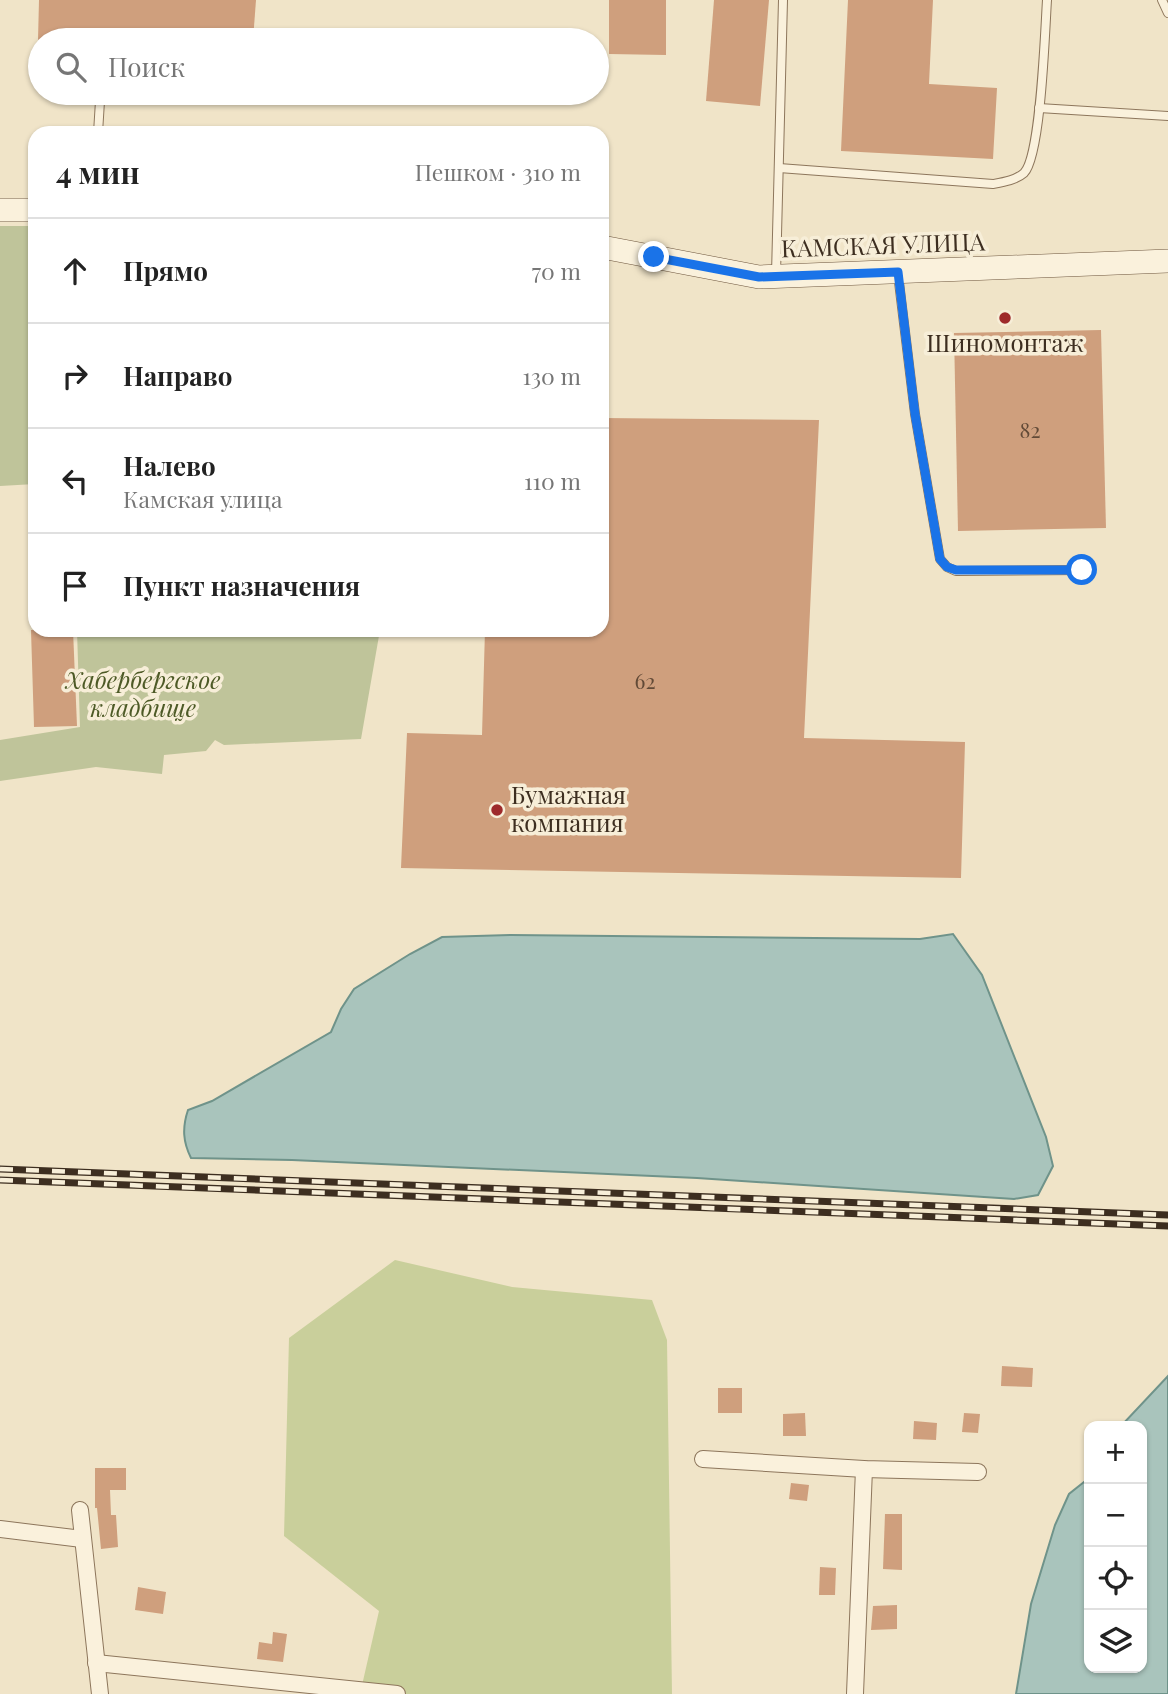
<!DOCTYPE html>
<html lang="ru">
<meta charset="utf-8">
<style>
:root{--surface:#fff;--page:#f2f2f2;--text:#222;--muted:#767676;--line:#e0e0e0}
body{margin:0;font-family:"Playfair Display",serif;background:var(--page);color:var(--text)}
.controls{position:absolute;right:21px;bottom:21px;display:grid;overflow:hidden;border-radius:14px;box-shadow:0 2px 5px #0004}
.controls button{width:63px;height:63px;display:grid;place-items:center;padding:0;border:0;border-bottom:2px solid var(--line);background:var(--surface);color:var(--text);font:35px sans-serif}
.stop{position:absolute;width:21px;height:21px;margin:-16px;border:5px solid #1a73e8;border-radius:50%;background:#fff}
.stop.end{background:#1a73e8;border-color:#fff;box-shadow:0 2px 7px #0008}
.list{margin:0;padding:0;list-style:none}
h2{display:flex;justify-content:space-between;align-items:center;height:91px;margin:0;padding:0 28px;font-size:30px}
h2 small{font-size:23px;font-weight:400;color:var(--muted)}
.list li{display:grid;grid-template-columns:46px 1fr auto;gap:21px;align-items:center;box-sizing:border-box;height:105px;padding:0 28px;border-top:2px solid var(--line)}
.list b{display:block;font-size:26px;white-space:nowrap}
.list p{margin:0;font-size:23px;white-space:nowrap;color:var(--muted)}
.list em{font-size:23px;font-style:normal;color:var(--muted)}
.icon{flex:none;width:38px;height:38px;fill:none;stroke:currentColor;stroke-width:2;stroke-linecap:round;stroke-linejoin:round}
.map{position:relative;flex:none;width:1168px;height:1694px;overflow:hidden}
.search{position:absolute;background:var(--surface);box-shadow:0 2px 5px #0004;left:28px;top:28px;width:581px;height:77px;display:flex;align-items:center;gap:18px;box-sizing:border-box;padding:0 24px;border-radius:38px;color:var(--muted);font-size:26px}
.panel{position:absolute;background:var(--surface);box-shadow:0 2px 5px #0004;left:28px;top:126px;width:581px;height:511px;border-radius:21px}
.map>svg:first-child{display:block}
.green{fill:#c9cf9b}
.cemetery{fill:#bfc49a}
.water{fill:#a9c4bc;stroke:#6f938a;stroke-width:2}
.building{fill:#cf9f7d}
.lines{fill:none;stroke-linecap:round;stroke-linejoin:round}
.service-casing{stroke:#8d765c;stroke-width:10}
.minor-casing{stroke:#8d765c;stroke-width:18}
.secondary-casing{stroke:#6f573f;stroke-width:24}
.service{stroke:#faf1dc;stroke-width:8}
.minor{stroke:#faf1dc;stroke-width:16}
.secondary{stroke:#faf1dc;stroke-width:23}
.rail-casing{stroke:#3d2e20;stroke-width:7}
.rail{stroke:#f7eed8;stroke-width:4.5;stroke-dasharray:13;stroke-linecap:butt}
.route{stroke:#1a73e8;stroke-width:9}
.poi-dot{fill:#9e2a2b;stroke:#f7eed8;stroke-width:2.5}
.labels{text-anchor:middle;stroke-width:7;stroke-linejoin:round;paint-order:stroke}
.number-label{font-size:21px;fill:#624a37}
.street-label{font-size:24px;fill:#3d2e20;stroke:#f7eed8}
.poi-label{font-size:24px;fill:#3d2e20;stroke:#f7eed8}
.park-label{font-size:24px;font-style:italic;fill:#4d5a26;stroke:#f7eed8}
</style>
<div class="map">
<svg width="1168" height="1694" viewBox="0 0 1168 1694">
<rect width="100%" height="100%" fill="#f0e4c8"/>
<!-- green -->
<path class="green" d="M395 1260 512 1287 652 1300 667 1340 672 1694H360L379 1611 284 1536 289 1338Z"/>
<!-- cemetery -->
<g class="cemetery">
<path d="M0 226H35V484L0 486Z"/>
<path d="M77 630H380L361 739 224 745 215 740 206 751 164 755 162 774 96 767 0 781V740L80 727Z"/>
</g>
<!-- water -->
<g class="water">
<path d="M953 934 982 975 1046 1137 1053 1166 1038 1195 1014 1199 697 1178 292 1160 191 1158C183 1142 182 1128 188 1110L212 1101 331 1032 341 1009 354 989 410 954 442 937 511 935 920 939Z"/>
<path d="M1168 1376V1694H1016L1031 1604 1055 1525 1069 1494 1089 1478V1668H1142V1426H1121Z"/>
</g>
<!-- building -->
<g class="building">
<path d="M39 0H256L253 40H38Z"/>
<path d="M609 0H666V55L609 54Z"/>
<path d="M714 0H769L760 106 706 101Z"/>
<path d="M848 0H933L929 84 997 88 993 159 841 151Z"/>
<path d="M1101 330 1106 528 958 531 954 333Z"/>
<path d="M602 418 819 420 804 738 965 742 961 878 401 868 407 733 482 735 485 630H602Z"/>
<path d="M31 630H73L77 726 34 727Z"/>
<path d="M1002 1366 1033 1368 1032 1387 1001 1386Z"/>
<rect x="718" y="1388" width="24" height="25"/>
<path d="M805 1413 806 1436H783V1414Z"/>
<path d="M964 1413 980 1414 978 1433 962 1432Z"/>
<path d="M914 1421 937 1423 936 1440 913 1439Z"/>
<path d="M95 1468H126V1490H110L111 1515H116L118 1547 101 1549 97 1508H95Z"/>
<path d="M791 1483 809 1485 807 1501 789 1499Z"/>
<path d="M885 1514H902V1570L883 1569Z"/>
<path d="M820 1567 836 1568 835 1595H819Z"/>
<path d="M138 1587 166 1592 163 1614 135 1610Z"/>
<path d="M897 1605V1629L871 1630 873 1606Z"/>
<path d="M273 1632 287 1634 283 1662 257 1659 259 1642 272 1644Z"/>
</g>
<g class="lines">
<!-- service casing -->
<g class="service-casing">
<g id="service">
<path d="M1162 0 1168 13"/>
<path d="M1039 108 1168 116"/>
<path d="M98 133 100 101"/>
<path d="M779 168 993 184C1004 182 1016 180 1024 173 1041 156 1045 30 1047 0"/>
<path d="M776 274 783 0"/>
<path d="M898 274 915 414 940 559 947 567 956 571 1082 570"/>
</g>
</g>
<!-- minor casing -->
<g class="minor-casing">
<g id="minor">
<path d="M703 1459 864 1469 978 1472"/>
<path d="M80 1510 100 1694"/>
<path d="M0 1529 82 1539"/>
<path d="M96 1663 397 1694"/>
<path d="M855 1694 864 1469"/>
</g>
</g>
<!-- secondary casing -->
<g class="secondary-casing">
<g id="secondary">
<path d="M0 210H35"/>
<path d="M602 247 759 277 1168 261"/>
</g>
</g>
<!-- service -->
<use href="#service" class="service"/>
<!-- minor -->
<use href="#minor" class="minor"/>
<!-- secondary -->
<use href="#secondary" class="secondary"/>
<!-- rail casing -->
<g class="rail-casing">
<g id="rail">
<path d="M0 1169 1168 1215"/>
<path d="M0 1180 1168 1226"/>
</g>
</g>
<!-- rail -->
<use href="#rail" class="rail"/>
</g>
<g class="lines">
<!-- route -->
<path class="route" d="M654 257 759 277 898 272 915 414 940 559 947 567 956 570H1082"/>
</g>
<!-- markers -->
<g class="poi-dot">
<circle cx="1005" cy="318" r="7"/>
<circle cx="497" cy="810" r="7"/>
</g>
<g class="labels">
<!-- number labels -->
<g class="number-label">
<text x="1030" y="438">82</text>
<text x="645" y="689">62</text>
</g>
<!-- street labels -->
<g class="street-label">
<text transform="translate(883 246) rotate(-2)" y="8">КАМСКАЯ УЛИЦА</text>
</g>
<!-- poi labels -->
<g class="poi-label">
<text x="1005" y="352">Шиномонтаж</text>
<text x="511" y="804" text-anchor="start">Бумажная<tspan x="511" dy="28">компания</tspan></text>
</g>
<!-- park labels -->
<g class="park-label">
<text x="143" y="689">Хабербергское<tspan x="143" dy="28">кладбище</tspan></text>
</g>
</g>
</svg>
<div class="controls">
<button>+</button>
<button>−</button>
<button><svg class="icon" aria-label="locate" viewBox="0 0 24 24"><circle cx="12" cy="12" r="6"/><path d="M12 2v4M12 18v4M2 12h4M18 12h4"/></svg></button>
<button><svg class="icon" aria-label="layers" viewBox="0 0 24 24"><path d="M12 4l9 5-9 5-9-5zM3 14l9 5 9-5"/></svg></button>
</div>
<div class="stop" style="left:1082px;top:570px"></div>
<div class="stop end" style="left:654px;top:257px"></div>
<div class="search"><svg class="icon" aria-label="search" viewBox="0 0 24 24"><circle cx="10" cy="10" r="6"/><path d="M15 15l6 6"/></svg>Поиск</div>
<section class="panel">
<h2>4 мин<small>Пешком · 310 m</small></h2>
<ul class="list">
<li><svg class="icon" aria-label="ahead" viewBox="0 0 24 24"><path d="M12 20V5M6 11l6-6 6 6"/></svg><div><b>Прямо</b></div><em>70 m</em></li>
<li><svg class="icon" aria-label="right" viewBox="0 0 24 24"><path d="M7 20v-9h11M14 6l5 5-5 5"/></svg><div><b>Направо</b></div><em>130 m</em></li>
<li><svg class="icon" aria-label="left" viewBox="0 0 24 24"><path d="M17 20v-9H6M10 6l-5 5 5 5"/></svg><div><b>Налево</b><p>Камская улица</p></div><em>110 m</em></li>
<li><svg class="icon" aria-label="arrive" viewBox="0 0 24 24"><path d="M6 21V4h12l-3 4 3 4H6"/></svg><div><b>Пункт назначения</b></div></li>
</ul>
</section>
</div>
